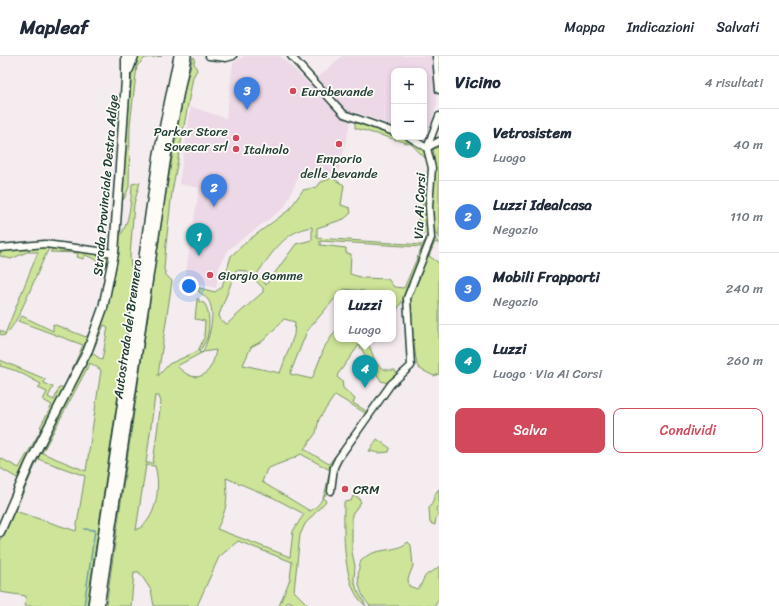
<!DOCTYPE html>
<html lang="it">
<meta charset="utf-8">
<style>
:root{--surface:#fff;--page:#f6f6f7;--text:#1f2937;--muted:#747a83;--line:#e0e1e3;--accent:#d1495b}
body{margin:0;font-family:Sriracha,sans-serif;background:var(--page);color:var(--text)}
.controls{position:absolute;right:12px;top:12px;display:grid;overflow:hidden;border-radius:8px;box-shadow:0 2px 6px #0003}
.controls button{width:36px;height:36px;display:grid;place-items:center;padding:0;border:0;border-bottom:1px solid var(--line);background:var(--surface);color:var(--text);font:20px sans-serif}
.you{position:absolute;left:189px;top:230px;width:14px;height:14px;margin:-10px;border:3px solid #fff;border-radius:50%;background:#1a73e8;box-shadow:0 0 0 6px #1a73e833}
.badge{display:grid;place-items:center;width:26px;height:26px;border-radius:50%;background:var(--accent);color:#fff;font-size:13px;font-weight:700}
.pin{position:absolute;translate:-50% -33px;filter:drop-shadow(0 1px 2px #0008)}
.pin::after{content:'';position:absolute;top:21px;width:14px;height:12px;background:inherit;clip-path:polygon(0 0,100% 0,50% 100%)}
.popup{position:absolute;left:334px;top:234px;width:62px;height:52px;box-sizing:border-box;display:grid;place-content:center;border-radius:8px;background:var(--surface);filter:drop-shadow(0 1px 3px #0005);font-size:13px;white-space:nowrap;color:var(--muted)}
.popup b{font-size:15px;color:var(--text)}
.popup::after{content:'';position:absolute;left:50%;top:100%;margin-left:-8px;border:8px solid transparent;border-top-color:var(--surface)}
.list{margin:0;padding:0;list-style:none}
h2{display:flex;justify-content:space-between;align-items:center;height:52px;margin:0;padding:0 16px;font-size:17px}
h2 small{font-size:13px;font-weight:400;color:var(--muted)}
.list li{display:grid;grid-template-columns:26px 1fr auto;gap:12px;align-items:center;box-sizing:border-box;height:72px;padding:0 16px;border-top:1px solid var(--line)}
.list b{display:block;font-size:15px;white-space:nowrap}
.list p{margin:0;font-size:13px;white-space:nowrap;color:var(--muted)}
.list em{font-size:13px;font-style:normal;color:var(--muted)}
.actions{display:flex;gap:8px;padding:12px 16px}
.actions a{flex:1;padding:9px 0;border:1px solid var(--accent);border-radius:8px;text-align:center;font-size:14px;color:var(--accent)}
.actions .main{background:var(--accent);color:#fff}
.map{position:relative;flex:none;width:439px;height:550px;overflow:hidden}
header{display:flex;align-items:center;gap:24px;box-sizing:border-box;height:56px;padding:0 20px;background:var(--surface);border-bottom:1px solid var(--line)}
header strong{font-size:19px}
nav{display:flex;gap:22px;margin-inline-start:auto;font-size:14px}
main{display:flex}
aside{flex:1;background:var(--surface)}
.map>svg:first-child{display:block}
.built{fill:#ecd8e6}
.green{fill:#cde499;stroke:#769066;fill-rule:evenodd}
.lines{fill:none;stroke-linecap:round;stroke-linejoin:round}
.stream{stroke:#629ea0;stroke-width:1.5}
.minor-casing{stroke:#1f3d34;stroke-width:9}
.major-casing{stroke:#1f3d34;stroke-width:11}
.highway-casing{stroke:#1f3d34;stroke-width:12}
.minor{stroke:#fdfcf7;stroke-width:6}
.major{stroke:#fdfcf7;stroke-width:8}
.highway{stroke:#fdfcf7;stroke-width:9}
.poi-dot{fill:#d1495b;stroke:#fdfcf7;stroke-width:1.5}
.labels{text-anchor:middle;stroke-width:3.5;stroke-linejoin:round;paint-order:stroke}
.poi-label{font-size:13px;fill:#1f3d34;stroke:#fdfcf7;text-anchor:start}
.street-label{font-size:13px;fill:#1f3d34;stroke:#fdfcf7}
</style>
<header>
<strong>Mapleaf</strong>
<nav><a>Mappa</a><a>Indicazioni</a><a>Salvati</a></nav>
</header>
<main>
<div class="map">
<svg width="439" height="550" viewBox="0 0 439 550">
<rect width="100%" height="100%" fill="#f5ecef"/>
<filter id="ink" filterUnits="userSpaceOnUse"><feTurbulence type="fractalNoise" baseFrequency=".025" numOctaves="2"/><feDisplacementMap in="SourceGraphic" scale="8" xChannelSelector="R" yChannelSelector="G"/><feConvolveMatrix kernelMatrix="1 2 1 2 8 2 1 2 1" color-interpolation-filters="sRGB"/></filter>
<g filter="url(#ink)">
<!-- built -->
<path class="built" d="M245 0H280L310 29 342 0H434L437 48 426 85 418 81H424V15H394V70L353 55 338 117 299 118 285 151 229 193 219 211 216 232 193 227 185 223 199 132 179 128 191 51 226 62 233 7Z"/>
<!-- green -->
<g class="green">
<path d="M137 0H162L145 2 137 10 130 69 129 131 124 143 121 144 132 16Z"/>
<path d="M193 1 195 2 194 7 197 14 193 21 172 136 166 188 164 213 166 219 172 225 158 320 169 308 198 295 204 282 205 265 195 263 197 243H199V246L204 247C210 254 210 272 207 282 205 287 202 291 199 296L202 297C209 284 216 259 209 245 206 241 202 238 198 235L199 232 215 236 222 231 231 200 246 186 289 154 303 134 317 131 321 126 332 122 344 129 341 149 350 152 351 157 344 163 317 172V182L423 189 427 178 420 176 421 171 416 170 428 132 424 169 428 171 429 179 423 199 406 234 404 242 393 261V237H364L365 235 344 233 340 237H337V240L307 275 290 318 312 323 325 290 337 273V283H371L368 287C375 302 375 316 395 314L397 319 388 327 381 325 359 289 338 318 337 321 342 325 343 332 355 343 353 347 368 356V359L329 411 332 415 327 437 323 442 326 445 305 468 300 479 294 535 307 548 306 550H299L288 545 285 550H279L290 523 292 506 238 485 219 501 197 550H154L151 534 139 516H134L131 550H106L165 141 185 31ZM312 171V184L296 188 266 229 257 218C271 198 286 174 312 171ZM320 185 421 191H422L404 232 394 231 388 223 363 222 350 218 351 198 346 197V192L320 189ZM236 214 246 215 263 232V236L227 268 221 265 219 259ZM284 263 295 266 294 279 280 317 243 309 251 291 264 284ZM216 294C212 319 197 331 177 310L203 296ZM335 339 367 358 329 408 304 393 316 377 319 363ZM155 340H159L161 346 153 407H146ZM301 398 330 414C326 430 326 447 310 455L262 426 267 413C279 407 290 405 301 398ZM146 409 155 410C161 430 157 465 136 474ZM226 422 274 442 304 458 293 475 290 501 217 473C227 453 228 444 226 422Z"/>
<path d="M355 66 394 79V81C410 81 425 89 428 105L411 88 355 72Z"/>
<path d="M439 89V183C427 167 434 139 435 121 436 112 434 102 433 92Z"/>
<path d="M140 126 134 148 130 201 131 210 137 209 87 550H25L26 540 0 536V484L36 401 91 296 118 182C130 169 131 145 132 128ZM104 269 108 271 102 304 92 297ZM90 307 101 314 86 415 42 397ZM38 403 85 420 76 475 15 455Z"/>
<path d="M435 182 439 188 435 186 429 200 439 207V318L434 320 420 313 417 309 409 257 410 243Z"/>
<path d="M41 190 50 191C39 208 17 275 3 280L0 278V274L5 278 38 196H27L11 203 0 200V194Z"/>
<path d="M54 192 110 199 108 218 91 281 17 422 0 412V402L19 412 42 372 40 371 52 349 43 344 47 336 38 332 41 328 17 315 0 310V304L45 323 44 327 53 331 48 341 54 344 59 332 64 331 83 289 18 265 22 260 53 275V268L86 281C99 267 102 232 106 213L107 208 85 199 83 203 77 201 78 197 50 196Z"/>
<path d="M377 383 390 392 389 396 379 397 369 395Z"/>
<path d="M439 433V449L436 453 438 458 436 462 435 469 430 467 429 452C434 446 433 438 439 433Z"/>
<path d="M353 440 358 441 361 446 352 458V496L355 510 354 523 357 534 366 550C341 532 344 472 344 446L351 445Z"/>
<path d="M408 486 411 489 413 510 408 523 409 530 417 533C422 530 421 527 424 522 427 516 435 516 439 510V542L435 550H370C359 539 355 519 361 505 374 490 394 498 408 486Z"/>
</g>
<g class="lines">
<!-- stream -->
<path class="stream" d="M84 550 95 474 84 473"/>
<!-- minor casing -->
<g class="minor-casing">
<g id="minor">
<path d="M209 0 226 2 233 0"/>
<path d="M291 0 344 58 394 76"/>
<path d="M436 0 439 34"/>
<path d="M409 81 427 92"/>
<path d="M427 92 439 85"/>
<path d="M0 192 45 188 114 197"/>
<path d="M331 435 334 411 338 403 391 328 411 310 407 242 431 182 429 150 432 112 427 92 439 60"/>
</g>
</g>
<!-- major casing -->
<g class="major-casing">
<g id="major">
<path d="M129 13 134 0"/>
<path d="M0 476 30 407 88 294 103 252 114 197 126 24V0"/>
</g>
</g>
<!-- highway casing -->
<g class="highway-casing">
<g id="highway">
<path d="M93 550 159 98 179 0"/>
<path d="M99 550 166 100 186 0"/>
</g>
</g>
<!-- minor -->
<use href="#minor" class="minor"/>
<!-- major -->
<use href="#major" class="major"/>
<!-- highway -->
<use href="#highway" class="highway"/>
</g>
</g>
<!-- markers -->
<g class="poi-dot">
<circle cx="293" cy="35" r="4"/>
<circle cx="236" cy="82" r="4"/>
<circle cx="339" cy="88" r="4"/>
<circle cx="236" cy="93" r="4"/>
<circle cx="210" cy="219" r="4"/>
<circle cx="345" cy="433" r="4"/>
</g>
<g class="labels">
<!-- poi labels -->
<g class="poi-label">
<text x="301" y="40">Eurobevande</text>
<text x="228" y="80" text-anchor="end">Parker Store<tspan x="228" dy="15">Sovecar srl</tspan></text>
<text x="244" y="98">Italnolo</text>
<text x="339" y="107" text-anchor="middle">Emporio<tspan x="339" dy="15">delle bevande</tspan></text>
<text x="218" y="224">Giorgio Gomme</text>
<text x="353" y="438">CRM</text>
</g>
<!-- street labels -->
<g class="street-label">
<text transform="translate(105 129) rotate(-85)" y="5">Strada Provinciale Destra Adige</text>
<text transform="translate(419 150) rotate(-88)" y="5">Via Ai Corsi</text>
<text transform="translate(127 273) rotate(-82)" y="5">Autostrada del Brennero</text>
</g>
</g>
</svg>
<div class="controls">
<button>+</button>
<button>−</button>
</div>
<div class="you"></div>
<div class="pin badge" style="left:199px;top:200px;background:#0f9aa8">1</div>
<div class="pin badge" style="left:214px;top:151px;background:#3f7fe0">2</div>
<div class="pin badge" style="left:247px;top:54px;background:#3f7fe0">3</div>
<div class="pin badge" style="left:365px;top:332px;background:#0f9aa8">4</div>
<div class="popup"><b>Luzzi</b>Luogo</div>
</div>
<aside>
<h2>Vicino<small>4 risultati</small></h2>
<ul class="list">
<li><span class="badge" style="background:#0f9aa8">1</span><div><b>Vetrosistem</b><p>Luogo</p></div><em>40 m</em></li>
<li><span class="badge" style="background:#3f7fe0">2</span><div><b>Luzzi Idealcasa</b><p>Negozio</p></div><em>110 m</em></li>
<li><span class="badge" style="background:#3f7fe0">3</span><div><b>Mobili Frapporti</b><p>Negozio</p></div><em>240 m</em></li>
<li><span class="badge" style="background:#0f9aa8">4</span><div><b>Luzzi</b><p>Luogo · Via Ai Corsi</p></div><em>260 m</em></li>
</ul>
<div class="actions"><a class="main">Salva</a><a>Condividi</a></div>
</aside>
</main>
